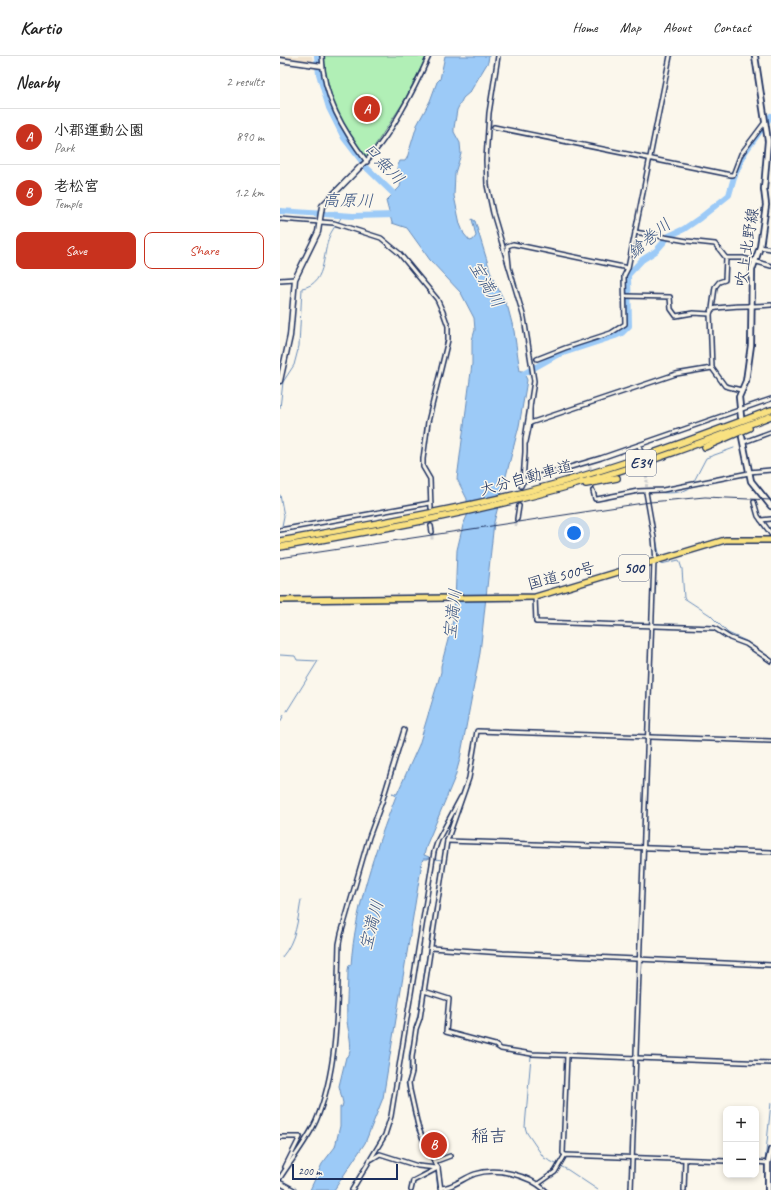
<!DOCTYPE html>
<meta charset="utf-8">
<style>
:root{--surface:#fff;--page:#f6f6f6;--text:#222;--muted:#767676;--line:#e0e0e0;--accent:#c8321e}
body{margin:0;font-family:Caveat,"Klee One",sans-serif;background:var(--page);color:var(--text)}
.controls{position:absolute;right:12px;bottom:12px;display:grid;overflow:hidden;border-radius:8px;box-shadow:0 2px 6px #0003}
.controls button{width:36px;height:36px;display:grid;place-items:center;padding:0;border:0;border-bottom:1px solid var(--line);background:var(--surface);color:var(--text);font:20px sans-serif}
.scale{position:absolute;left:12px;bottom:10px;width:106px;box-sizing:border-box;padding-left:4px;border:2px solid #1b2f5e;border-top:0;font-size:11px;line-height:14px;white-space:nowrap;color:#1b2f5e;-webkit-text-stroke:3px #fbf7ec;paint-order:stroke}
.you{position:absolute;left:294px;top:477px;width:14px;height:14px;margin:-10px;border:3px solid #fff;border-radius:50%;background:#1a73e8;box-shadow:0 0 0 6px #1a73e833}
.badge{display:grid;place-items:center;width:26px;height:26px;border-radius:50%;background:var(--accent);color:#fff;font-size:13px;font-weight:700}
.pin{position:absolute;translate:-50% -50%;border:2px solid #fff;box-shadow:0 1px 4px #0006}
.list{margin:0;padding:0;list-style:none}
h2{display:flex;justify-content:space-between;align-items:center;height:52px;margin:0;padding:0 16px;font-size:17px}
h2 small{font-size:13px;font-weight:400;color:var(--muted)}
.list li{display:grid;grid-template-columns:26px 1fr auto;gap:12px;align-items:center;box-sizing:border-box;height:56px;padding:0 16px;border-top:1px solid var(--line)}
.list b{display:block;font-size:15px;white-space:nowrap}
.list p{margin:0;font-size:13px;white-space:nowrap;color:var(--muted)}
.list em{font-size:13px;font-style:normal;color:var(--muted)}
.actions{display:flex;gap:8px;padding:12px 16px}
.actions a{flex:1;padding:9px 0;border:1px solid var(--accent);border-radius:8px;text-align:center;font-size:14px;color:var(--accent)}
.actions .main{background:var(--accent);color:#fff}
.map{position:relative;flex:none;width:491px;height:1134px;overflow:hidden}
header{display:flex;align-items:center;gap:24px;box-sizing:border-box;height:56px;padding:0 20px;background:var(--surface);border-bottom:1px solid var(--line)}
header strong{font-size:19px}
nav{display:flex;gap:22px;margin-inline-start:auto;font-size:14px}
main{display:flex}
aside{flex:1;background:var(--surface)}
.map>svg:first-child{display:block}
.built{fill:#f0e2ce}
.green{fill:#b1efb6;stroke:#668f8a}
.water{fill:#9ccaf7;stroke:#688cba}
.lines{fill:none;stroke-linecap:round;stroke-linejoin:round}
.stream{stroke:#688cba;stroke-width:1}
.river{stroke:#9ccaf7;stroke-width:6}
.minor-tunnel{stroke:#cecfd0;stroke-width:3;stroke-dasharray:3 1.5;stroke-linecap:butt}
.minor-casing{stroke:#1b2f5e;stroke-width:6}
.tertiary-casing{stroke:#1b2f5e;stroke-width:7}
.secondary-casing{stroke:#1b2f5e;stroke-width:8}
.trunk-casing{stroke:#1b2f5e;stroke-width:8}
.motorway-casing{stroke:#1b2f5e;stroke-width:8}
.minor{stroke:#fbf7ec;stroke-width:3}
.tertiary{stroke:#fbf7ec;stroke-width:4}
.secondary{stroke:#fbf7ec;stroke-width:4.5}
.trunk{stroke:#f9e181;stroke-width:5}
.motorway{stroke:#f9e181;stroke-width:5.5}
.rail{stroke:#1b2f5e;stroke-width:1}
.labels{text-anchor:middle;stroke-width:3;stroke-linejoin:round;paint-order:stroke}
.shield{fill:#fbf7ec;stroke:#5e6b89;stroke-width:1}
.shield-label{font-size:15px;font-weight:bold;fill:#1b2f5e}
.street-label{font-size:16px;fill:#1b2f5e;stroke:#fbf7ec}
.water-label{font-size:17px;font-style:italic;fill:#3b5684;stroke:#fbf7ec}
.quarter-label{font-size:18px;fill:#1b2f5e;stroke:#fbf7ec}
</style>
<header>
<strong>Kartio</strong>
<nav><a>Home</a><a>Map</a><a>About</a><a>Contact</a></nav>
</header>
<main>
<aside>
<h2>Nearby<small>2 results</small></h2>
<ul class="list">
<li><span class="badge">A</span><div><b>小郡運動公園</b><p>Park</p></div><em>890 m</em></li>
<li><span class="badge">B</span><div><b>老松宮</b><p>Temple</p></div><em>1.2 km</em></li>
</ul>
<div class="actions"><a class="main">Save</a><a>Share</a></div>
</aside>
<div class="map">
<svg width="491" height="1134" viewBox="0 0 491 1134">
<rect width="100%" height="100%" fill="#fbf7ec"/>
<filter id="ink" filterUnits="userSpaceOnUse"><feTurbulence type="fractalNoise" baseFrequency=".025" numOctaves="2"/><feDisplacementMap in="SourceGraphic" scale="8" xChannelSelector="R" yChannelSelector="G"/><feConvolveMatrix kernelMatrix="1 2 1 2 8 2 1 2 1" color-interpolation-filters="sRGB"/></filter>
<g filter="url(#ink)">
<!-- built -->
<path class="built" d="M0 0H32L33 5 0 1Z"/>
<!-- green -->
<path class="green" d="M43 0H147L123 47 88 100C64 93 45 24 43 0Z"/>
<!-- water -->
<path class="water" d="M165 0H209L208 6 190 36 183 42 177 54 174 72V76L180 87 181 98 175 117 174 140 180 168 184 178 190 185 193 184 196 180 192 163 195 165 212 221 228 252 234 275 240 315H243L247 324 245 336 239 370 214 466 200 597 180 703 175 721 147 788 144 799 149 801 148 803H143L142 806 103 1042 85 1087 54 1134H30L42 1108 55 1091 60 1070V1051H62L63 1047 59 1030 66 1001 69 999C73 987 68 977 67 965 66 948 68 931 68 914L69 909H71C75 852 95 794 116 740L112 737 117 738 139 689 161 616V610L175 557 172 554V550L175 547 177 494 183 469 187 460V443L177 423 192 308V284L195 274 194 262 181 237 150 204 127 172 112 167 106 145 120 131 122 120 117 111 120 105H125L127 102 137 69 150 45 157 26 160 23Z"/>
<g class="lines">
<!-- stream -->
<g class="stream">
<path d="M0 352 3 326 14 309 19 290 22 232C49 228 41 192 52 175 55 169 60 166 62 159"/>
<path d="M413 427 426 402 454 392"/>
<path d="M368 435 369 445"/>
<path d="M373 436C385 437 403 439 412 430"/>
<path d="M0 439 4 460 2 470"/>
<path d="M372 464 380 502"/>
<path d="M380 505 381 508 399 504 402 513 404 542 430 559 448 577 466 585 482 597"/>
<path d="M0 599 15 600 17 604 38 605 7 655"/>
<path d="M0 666 4 659"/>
<path d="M148 802 162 804 138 958 129 999V1019L126 1027 137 1075 154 1110"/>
<path d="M2 901C16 885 18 863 21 844"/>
<path d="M165 976 209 989"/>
<path d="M214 990 221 995 251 1000 245 1071 247 1077 264 1102 288 1114 318 1134"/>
<path d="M485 1106 491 1047"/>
<path d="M485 1109 486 1128"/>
<path d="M156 1117 158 1134"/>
</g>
<!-- river -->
<g class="river">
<path d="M37 0 39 18 49 52 64 82 87 112 118 142"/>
<path d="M0 155 73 160 116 159"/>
<path d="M236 322 277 299 335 280 342 277 349 270 348 219 362 204 376 195 389 180 404 173 420 162 449 139 454 121 465 96 491 60"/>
</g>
<!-- minor-tunnel -->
<g class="minor-tunnel">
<path d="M364 406 367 424 366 436"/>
<path d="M310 410 311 417"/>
<path d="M236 470 237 463"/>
<path d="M152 476V485"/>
</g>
<!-- minor casing -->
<g class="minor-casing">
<g id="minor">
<path d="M42 0C43 41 63 74 87 106"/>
<path d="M218 0 209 57 206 104 207 129 213 157 244 262 254 325 245 383V396L243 425"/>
<path d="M214 71 451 119H453L461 98 485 66"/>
<path d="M81 110C107 87 135 32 149 0"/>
<path d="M0 163 54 167 101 182 119 197 157 243 163 256 168 270V284L148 366 143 403V411L150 423 151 452"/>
<path d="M355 176 407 185 435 188 446 202H463L491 210"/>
<path d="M480 191 491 193"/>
<path d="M229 210 227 190 233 188 348 212"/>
<path d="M0 224 15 223"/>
<path d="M346 240 390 241 391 253 396 260 413 257 430 258"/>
<path d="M432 253 435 231 439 226 445 224 446 202"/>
<path d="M257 303 285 292 331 277 345 268 344 220 348 212 390 0"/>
<path d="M432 312 445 330 461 334"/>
<path d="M250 367 396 318 432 312 430 258 432 253C452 249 471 251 491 249"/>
<path d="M246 386 250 367V346"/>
<path d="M464 386 491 376"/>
<path d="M359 389 361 396"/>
<path d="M469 416 491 414"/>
<path d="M241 430 243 425 321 402 491 343"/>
<path d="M313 435 315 443H317L358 435 383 434 469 417"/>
<path d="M366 436 374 482 376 505"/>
<path d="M474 446 478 460 491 478"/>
<path d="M237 463 239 450"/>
<path d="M481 464 491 463"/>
<path d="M151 470 152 476"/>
<path d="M0 474 150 447"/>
<path d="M255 541 256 566H258L434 572 450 582 466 588 491 605"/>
<path d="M167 785 491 796"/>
<path d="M151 892 223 897 491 909"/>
<path d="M144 935 169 943 166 976 215 989 221 993 252 998 491 1007"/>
<path d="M0 1081H20L5 1111"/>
<path d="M285 1099 283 1097 287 999"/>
<path d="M92 1103 100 1098 138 1110 157 1112"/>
<path d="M154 1106 170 1100"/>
<path d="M476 1106 488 1107"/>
<path d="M0 1122C12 1103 27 1085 36 1065 59 1011 57 946 59 888L61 878 89 781 102 746 124 674"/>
<path d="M258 1128 275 1116 285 1099 446 1105"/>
<path d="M160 1132C173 1132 183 1122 195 1118 217 1111 248 1119 265 1134"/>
<path d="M72 1134 105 1079 111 1060 154 796 158 784 181 741"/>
<path d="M131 1134 133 1125 158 1112"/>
<path d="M161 1134 158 1112 144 1086 138 1070 130 1034 129 1027 132 1016V1001L136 973 140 962 167 785 189 722 197 675 491 685"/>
<path d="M351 1134 374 505"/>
<path d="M404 1134 405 1104"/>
</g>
</g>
<!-- tertiary casing -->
<g class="tertiary-casing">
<g id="tertiary">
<path d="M0 4 42 10"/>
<path d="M0 325 10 280 15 223 38 176 42 150 81 110"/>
<path d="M0 1127 13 1134"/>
</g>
</g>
<!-- secondary casing -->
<g class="secondary-casing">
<g id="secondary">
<path d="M461 361 459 341 466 325 471 289 472 214 480 191 486 149 484 133 488 85 475 0"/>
<path d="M462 381 471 425 491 450"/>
<path d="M488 1134V1107L491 1094"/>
</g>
</g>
<!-- trunk casing -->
<g class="trunk-casing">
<path id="trunk" d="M0 544 255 541 445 484H491"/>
</g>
<!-- motorway casing -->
<g class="motorway-casing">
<g id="motorway">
<path d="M425 391 469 372"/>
<path d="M306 428 337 422"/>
<path d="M0 485C77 471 153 458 229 440 318 419 405 386 491 354"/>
<path d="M0 491C99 474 197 456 293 429 360 410 426 385 491 360"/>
</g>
</g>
<!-- minor -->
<use href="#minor" class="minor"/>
<!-- tertiary -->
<use href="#tertiary" class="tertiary"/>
<!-- secondary -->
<use href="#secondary" class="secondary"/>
<!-- trunk -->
<use href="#trunk" class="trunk"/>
<!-- motorway -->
<use href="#motorway" class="motorway"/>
<!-- rail -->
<path class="rail" d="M0 502 370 446 425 441 491 444"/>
</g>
</g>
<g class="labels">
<!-- shield labels -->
<g class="shield">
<rect x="346" y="394" width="30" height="26" rx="3"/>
<rect x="339" y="499" width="30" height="26" rx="3"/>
</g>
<g class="shield-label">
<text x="361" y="412">E34</text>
<text x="354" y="517">500</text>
</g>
<!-- street labels -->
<g class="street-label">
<text transform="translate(466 191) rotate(-81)" y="6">吹上北野線</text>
<text transform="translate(246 421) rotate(-15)" y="6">大分自動車道</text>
<text transform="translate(281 519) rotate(-15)" y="6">国道500号</text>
</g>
<!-- water labels -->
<g class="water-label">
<text transform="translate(104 107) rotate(47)" y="6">口無川</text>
<text transform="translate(68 144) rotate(1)" y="6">高原川</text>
<text transform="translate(369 182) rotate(-40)" y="6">鎗巻川</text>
<text transform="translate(207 228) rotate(60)" y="6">宝満川</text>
<text transform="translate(172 558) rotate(-83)" y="6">宝満川</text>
<text transform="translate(91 869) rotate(-75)" y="6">宝満川</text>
</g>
<!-- quarter labels -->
<g class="quarter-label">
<text x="209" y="1086">稲吉</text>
</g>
</g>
</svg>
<div class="controls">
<button>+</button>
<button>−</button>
</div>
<div class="scale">200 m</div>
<div class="you"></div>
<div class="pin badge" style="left:87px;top:53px">A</div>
<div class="pin badge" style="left:154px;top:1089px">B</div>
</div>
</main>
